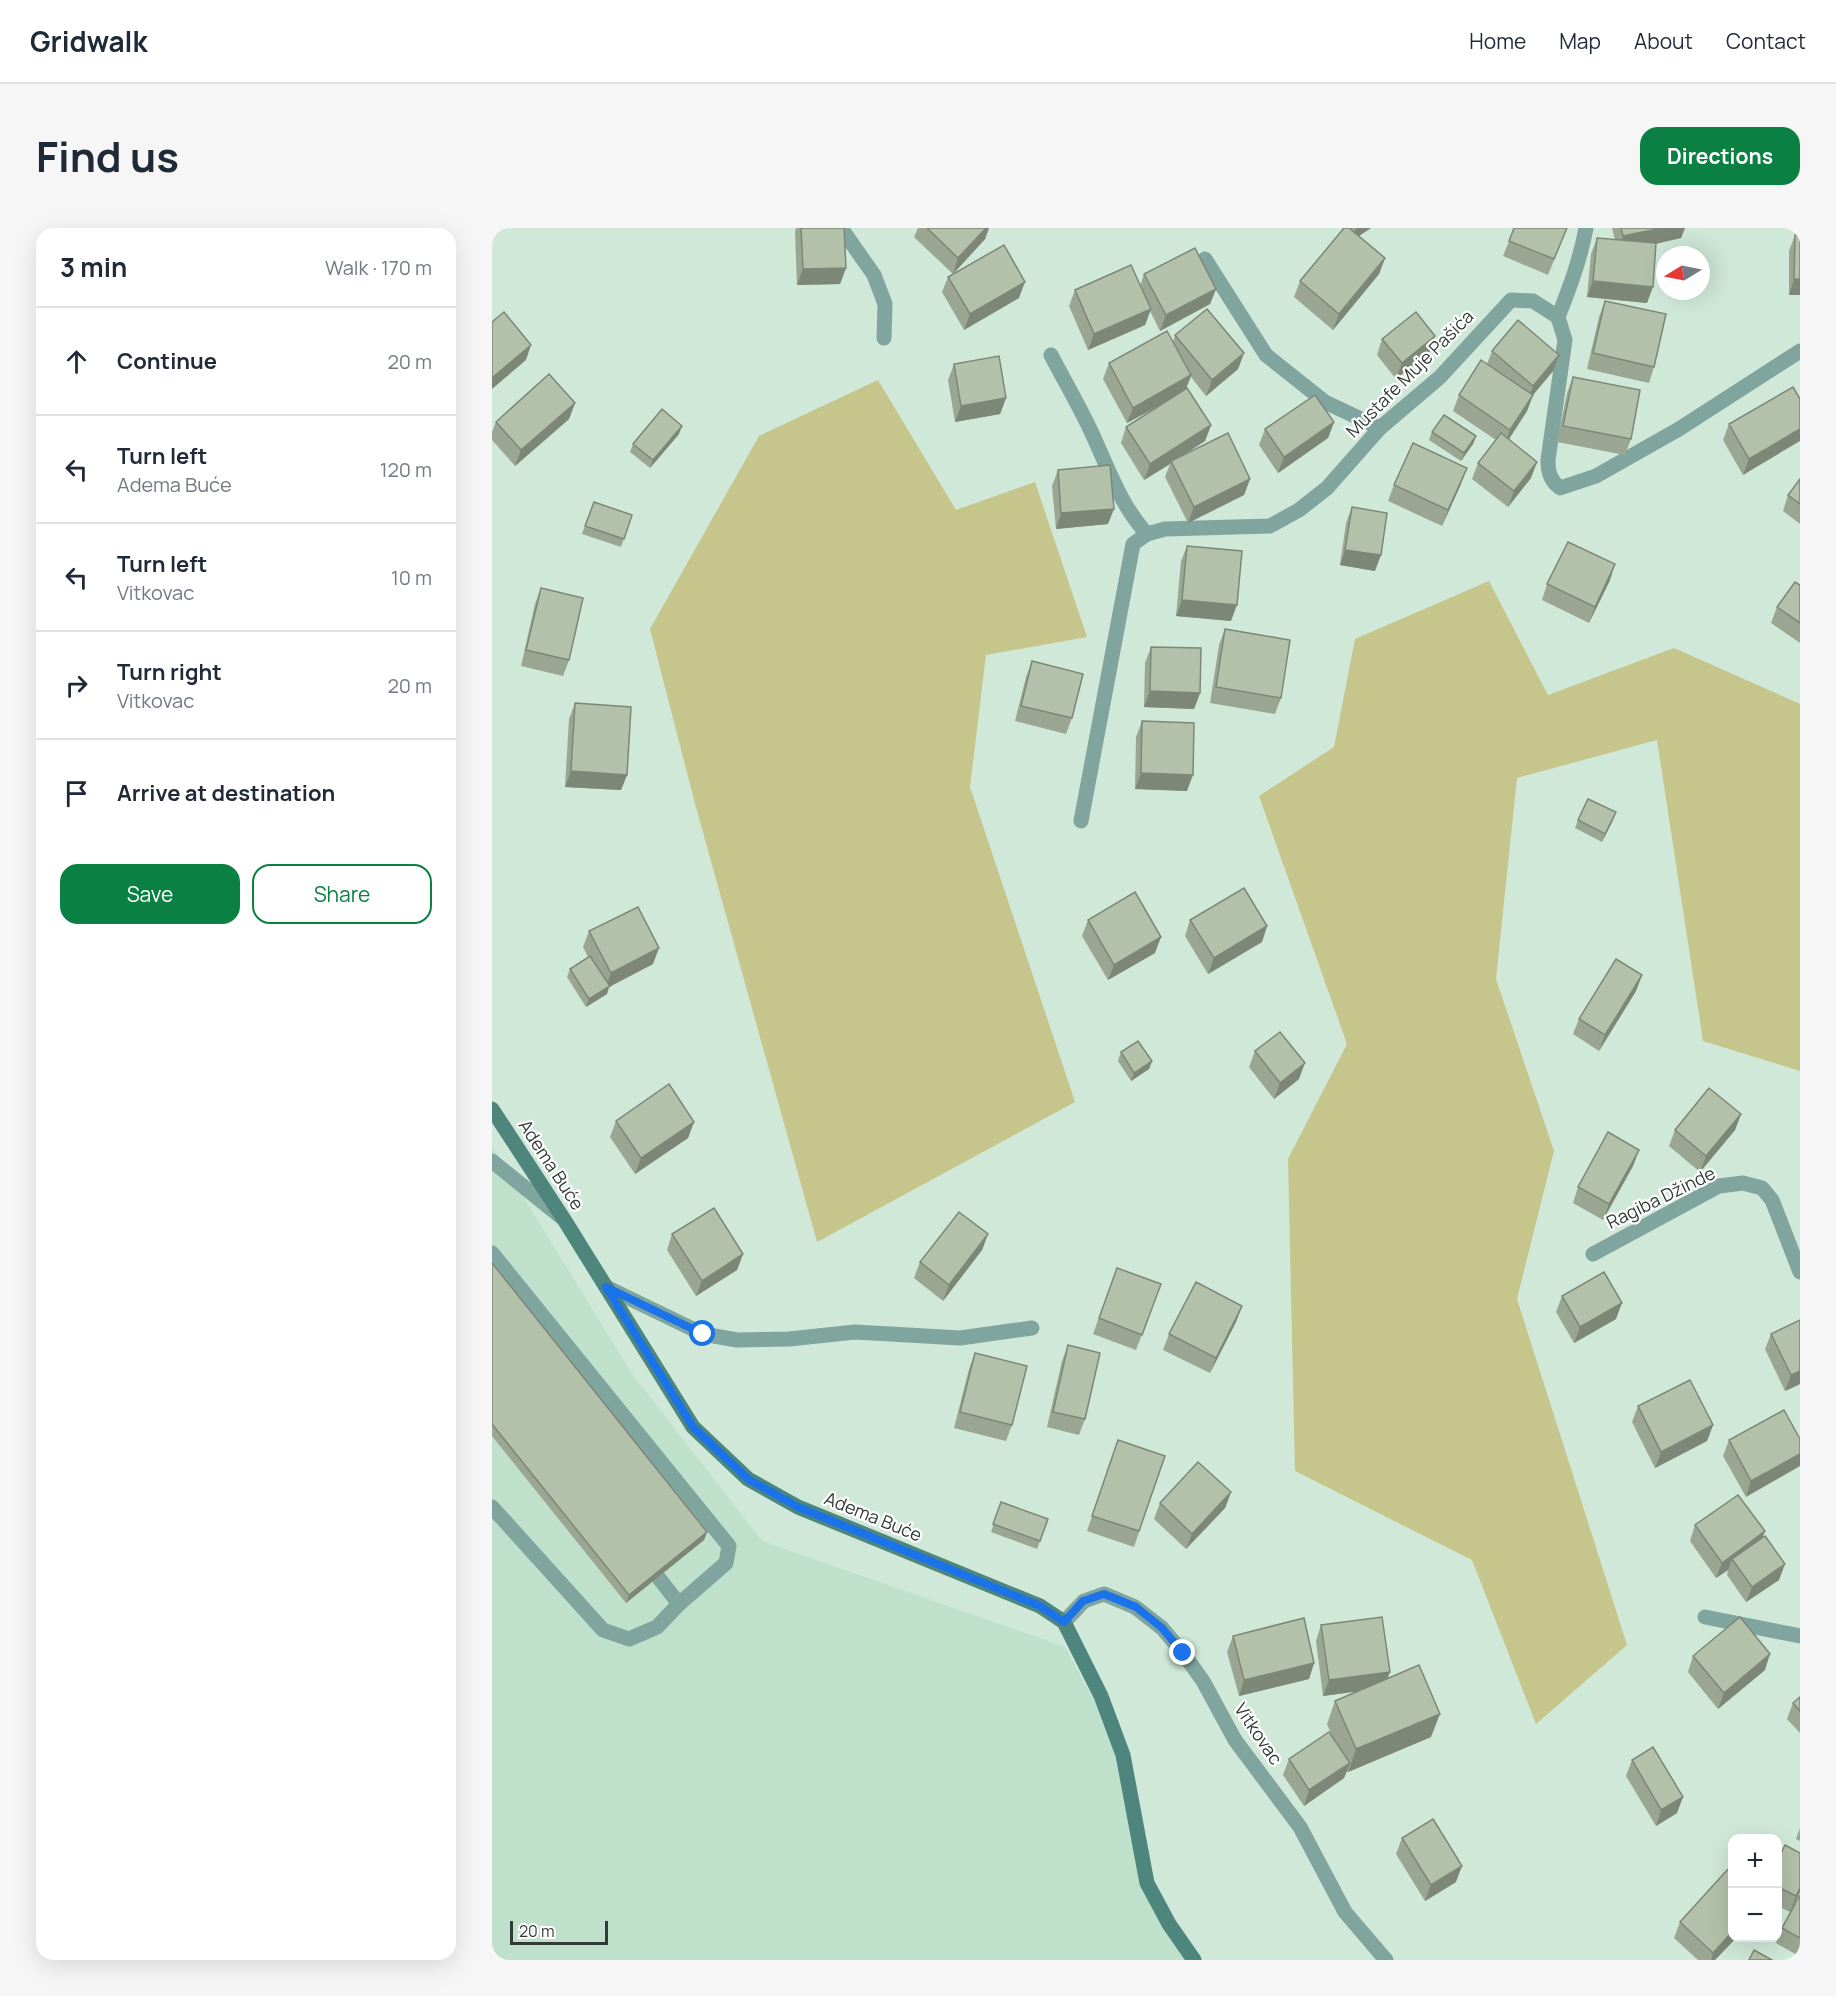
<!DOCTYPE html>
<meta charset="utf-8">
<style>
:root{--surface:#fff;--page:#f6f6f7;--text:#1f2937;--muted:#747a83;--line:#e0e1e3;--accent:#0b8043}
body{margin:0;font-family:Manrope,sans-serif;background:var(--page);color:var(--text)}
.controls{position:absolute;right:18px;bottom:18px;display:grid;overflow:hidden;border-radius:12px;box-shadow:0 6px 24px #0002}
.controls button{width:54px;height:54px;display:grid;place-items:center;padding:0;border:0;border-bottom:2px solid var(--line);background:var(--surface);color:var(--text);font:30px sans-serif}
.compass{position:absolute;left:1164px;top:18px;width:54px;height:54px;border-radius:50%;background:var(--surface);box-shadow:0 6px 24px #0002;rotate:260deg}
.scale{position:absolute;left:18px;bottom:15px;width:98px;box-sizing:border-box;padding-left:6px;border:3px solid #323c36;border-top:0;font-size:16px;line-height:21px;white-space:nowrap;color:#323c36;-webkit-text-stroke:4px #fff;paint-order:stroke}
.stop{position:absolute;width:18px;height:18px;margin:-14px;border:4px solid #1a73e8;border-radius:50%;background:#fff}
.stop.end{background:#1a73e8;border-color:#fff;box-shadow:0 2px 6px #0008}
.list{margin:0;padding:0;list-style:none}
h2{display:flex;justify-content:space-between;align-items:center;height:78px;margin:0;padding:0 24px;font-size:26px}
h2 small{font-size:20px;font-weight:400;color:var(--muted)}
.list li{display:grid;grid-template-columns:39px 1fr auto;gap:18px;align-items:center;box-sizing:border-box;height:108px;padding:0 24px;border-top:2px solid var(--line)}
.list b{display:block;font-size:22px;white-space:nowrap}
.list p{margin:0;font-size:20px;white-space:nowrap;color:var(--muted)}
.list em{font-size:20px;font-style:normal;color:var(--muted)}
.actions{display:flex;gap:12px;padding:18px 24px}
.actions a{flex:1;padding:14px 0;border:2px solid var(--accent);border-radius:18px;text-align:center;font-size:21px;color:var(--accent)}
.actions .main{background:var(--accent);color:#fff}
.icon{flex:none;width:33px;height:33px;fill:none;stroke:currentColor;stroke-width:2;stroke-linecap:round;stroke-linejoin:round}
.map{position:relative;flex:none;width:1308px;height:1732px;overflow:hidden;border-radius:18px}
header{display:flex;align-items:center;gap:36px;box-sizing:border-box;height:84px;padding:0 30px;background:var(--surface);border-bottom:2px solid var(--line)}
header strong{font-size:28px}
nav{display:flex;gap:33px;margin-inline-start:auto;font-size:21px}
.intro{display:flex;align-items:center;justify-content:space-between;box-sizing:border-box;height:144px;padding:0 36px}
h1{margin:0;font-size:42px}
.button{padding:15px 27px;border-radius:18px;background:var(--accent);color:#fff;font-size:21px;font-weight:700}
main{display:flex;gap:36px;padding:0 36px}
aside{flex:1;background:var(--surface);border-radius:18px;box-shadow:0 6px 24px #0002}
.map>svg:first-child{display:block}
.built{fill:#bfe0cb}
.green{fill:#c6c58c}
.lines{fill:none;stroke-linecap:round;stroke-linejoin:round}
.lane{stroke:#80a49e;stroke-width:15}
.street{stroke:#80a49e;stroke-width:15}
.secondary{stroke:#4e867e;stroke-width:15}
.wall{fill:#9aa692}
.shaded-wall{fill:#7d8777}
.building{fill:#b3c1aa;stroke:#7d8777;stroke-width:1.5}
.route{stroke:#1a73e8;stroke-width:8}
.labels{text-anchor:middle;stroke-width:4.5;stroke-linejoin:round;paint-order:stroke}
.street-label{font-size:18px;fill:#323c36;stroke:#fff}
</style>
<header>
<strong>Gridwalk</strong>
<nav><a>Home</a><a>Map</a><a>About</a><a>Contact</a></nav>
</header>
<div class="intro"><h1>Find us</h1><a class="button">Directions</a></div>
<main>
<aside>
<h2>3 min<small>Walk · 170 m</small></h2>
<ul class="list">
<li><svg class="icon" aria-label="ahead" viewBox="0 0 24 24"><path d="M12 20V5M6 11l6-6 6 6"/></svg><div><b>Continue</b></div><em>20 m</em></li>
<li><svg class="icon" aria-label="left" viewBox="0 0 24 24"><path d="M17 20v-9H6M10 6l-5 5 5 5"/></svg><div><b>Turn left</b><p>Adema Buće</p></div><em>120 m</em></li>
<li><svg class="icon" aria-label="left" viewBox="0 0 24 24"><path d="M17 20v-9H6M10 6l-5 5 5 5"/></svg><div><b>Turn left</b><p>Vitkovac</p></div><em>10 m</em></li>
<li><svg class="icon" aria-label="right" viewBox="0 0 24 24"><path d="M7 20v-9h11M14 6l5 5-5 5"/></svg><div><b>Turn right</b><p>Vitkovac</p></div><em>20 m</em></li>
<li><svg class="icon" aria-label="arrive" viewBox="0 0 24 24"><path d="M6 21V4h12l-3 4 3 4H6"/></svg><div><b>Arrive at destination</b></div></li>
</ul>
<div class="actions"><a class="main">Save</a><a>Share</a></div>
</aside>
<div class="map">
<svg width="1308" height="1732" viewBox="0 0 1308 1732">
<rect width="100%" height="100%" fill="#cfe8d8"/>
<!-- built -->
<path class="built" d="M0 918 140 1146 270 1313 573 1419 628 1521 658 1652 706 1732H0Z"/>
<!-- green -->
<g class="green">
<path d="M386 152 464 282 543 254 595 409 494 427 478 559 583 874 325 1014 202 572 158 401 267 208Z"/>
<path d="M997 353 1056 467 1182 420 1308 476V843L1211 813 1165 512 1025 550 1004 751 1062 923 1025 1071 1135 1417 1044 1496 980 1332 803 1243 796 931 855 816 767 568 842 519 863 411Z"/>
</g>
<g class="lines">
<!-- lane -->
<g class="lane">
<path d="M0 933 69 989"/>
<path d="M0 1025 237 1318 234 1335 187 1376"/>
<path d="M0 1279 111 1402 137 1411 165 1399 187 1376 166 1349"/>
</g>
<!-- street -->
<g class="street">
<path d="M349 0 382 47 393 76 392 110"/>
<path d="M713 31 774 127 833 174 888 200"/>
<path d="M1066 89C1078 59 1088 32 1094 0"/>
<path d="M559 127C572 152 586 176 598 201 615 237 628 277 655 306"/>
<path d="M589 593 641 316 655 306 673 301 778 298 807 282 835 260 888 200 948 149 1019 72 1041 73 1066 89 1073 112 1056 232C1056 244 1058 252 1068 260L1104 248 1187 201 1308 123"/>
<path d="M1101 1026 1227 958 1251 955 1270 960 1280 972 1308 1044"/>
<path d="M114 1059 211 1106 245 1112 297 1111 363 1104 468 1110 540 1100"/>
<path d="M1213 1389 1308 1408"/>
<path d="M572 1394 592 1373 612 1366 643 1379 670 1400 691 1425 711 1453 743 1512 808 1599 853 1684 894 1732"/>
</g>
<!-- secondary -->
<path class="secondary" d="M0 881 73 993 201 1199 256 1251 306 1279 548 1378 572 1394 609 1468 631 1527 655 1655 677 1696 702 1732"/>
</g>
<!-- wall -->
<g class="wall">
<path d="M304 0H352L354 40 348 56 305 57 303 4Z"/>
<path d="M426 0H497L493 11 461 46 422 9Z"/>
<path d="M850 0H879L867 8 893 30 887 46 841 102 802 69 808 53 851 1Z"/>
<path d="M1075 0 1056 47 1011 28 1017 13Z"/>
<path d="M1120 0H1193L1189 10 1164 16 1155 75 1095 69 1099 26 1105 10 1123 12Z"/>
<path d="M1303 7H1308V67H1297V23Z"/>
<path d="M652 46 724 61 718 76 668 103 658 83 653 97 596 122 577 78 583 62 648 58Z"/>
<path d="M456 49 527 70 472 102 450 64Z"/>
<path d="M1113 73 1162 139 1157 155 1095 141 1107 89Z"/>
<path d="M683 107 752 125 746 141 714 168 699 149 694 161 719 197 713 213 693 226 758 251 752 267 696 295 673 249 678 236 652 252 629 215 634 199 673 175 635 195 611 151 617 135 681 114Z"/>
<path d="M890 111 938 124 904 151 885 127Z"/>
<path d="M1000 123 1061 143 1041 167 1035 183 1017 211 1039 250 1016 279 980 251 986 235 1004 212 961 183 967 167 995 136Z"/>
<path d="M462 136 514 170 508 186 463 194 456 152Z"/>
<path d="M1081 149 1139 211 1133 227 1065 214 1075 165Z"/>
<path d="M1301 159 1251 247 1231 212 1237 196Z"/>
<path d="M83 175 77 191 23 238 0 212V204L4 194Z"/>
<path d="M842 194 836 210 786 245 767 217 773 201Z"/>
<path d="M940 204 984 208 981 216 969 233 937 212Z"/>
<path d="M187 206 158 240 138 224 141 216Z"/>
<path d="M566 242 616 296 564 301 560 258Z"/>
<path d="M1308 251V296L1291 283 1296 267Z"/>
<path d="M969 256 950 298 896 273 902 257Z"/>
<path d="M102 274 140 287 129 319 90 306Z"/>
<path d="M860 279 883 343 848 337 854 295Z"/>
<path d="M695 318 739 393 684 388 689 333Z"/>
<path d="M1118 352 1097 395 1050 372 1055 356Z"/>
<path d="M1308 357V415L1279 395 1285 379Z"/>
<path d="M49 360 77 432 71 448 29 438 43 376Z"/>
<path d="M733 401 789 470 783 486 718 475 727 417Z"/>
<path d="M659 419 708 465 702 481 652 479 653 435Z"/>
<path d="M540 433 580 490 574 506 523 493 534 449Z"/>
<path d="M83 475 135 547 129 562 73 559 77 491Z"/>
<path d="M650 493 695 563 643 561 644 509Z"/>
<path d="M1086 592H1121L1110 614 1083 600Z"/>
<path d="M596 692 663 725 616 752 590 708Z"/>
<path d="M698 692 775 698 770 714 716 746 693 708Z"/>
<path d="M97 703 161 736 117 759 115 766 94 779 75 749 78 741 96 729 91 719Z"/>
<path d="M1150 747 1144 763 1107 823 1081 806 1087 791Z"/>
<path d="M763 823 807 851 782 871 757 839Z"/>
<path d="M629 824 660 833 657 841 639 853 626 833Z"/>
<path d="M1249 886 1243 902 1208 944 1177 918 1183 902Z"/>
<path d="M124 893 202 894 196 910 143 946 118 909Z"/>
<path d="M1147 922 1141 938 1111 992 1081 975 1086 959Z"/>
<path d="M180 1006 251 1026 245 1042 204 1068 175 1022Z"/>
<path d="M496 1006 490 1022 451 1073 422 1050 428 1034Z"/>
<path d="M0 1035 215 1304 212 1312 134 1375 0 1208Z"/>
<path d="M625 1040 669 1056 644 1122 601 1106Z"/>
<path d="M1070 1068 1124 1091 1082 1115 1064 1084Z"/>
<path d="M750 1078 744 1094 718 1145 671 1122 677 1106Z"/>
<path d="M1308 1092V1156L1293 1163 1273 1121 1279 1106Z"/>
<path d="M576 1117 593 1191 587 1207 555 1199 570 1133Z"/>
<path d="M483 1125 520 1197 514 1213 462 1200 477 1141Z"/>
<path d="M1146 1178 1221 1197 1215 1213 1163 1240 1140 1194Z"/>
<path d="M1292 1182 1254 1269 1231 1228 1237 1212Z"/>
<path d="M626 1212 673 1228 642 1319 595 1303Z"/>
<path d="M739 1264 733 1280 694 1321 662 1291 668 1275Z"/>
<path d="M509 1274 556 1291 545 1321 499 1304Z"/>
<path d="M1203 1297 1273 1303 1270 1310 1287 1352 1254 1374 1235 1347 1236 1342 1224 1350 1198 1313Z"/>
<path d="M829 1397 895 1451 939 1509 856 1544 855 1543 852 1550 812 1578 791 1547 797 1531 840 1508 835 1496 843 1473 865 1463 831 1468 824 1413Z"/>
<path d="M741 1408 822 1435 817 1451 747 1468 735 1424Z"/>
<path d="M1201 1428 1273 1442 1226 1481 1196 1444Z"/>
<path d="M1308 1469V1505L1295 1491 1301 1475Z"/>
<path d="M1140 1532 1185 1585 1164 1598 1134 1548Z"/>
<path d="M1308 1600V1613L1304 1611Z"/>
<path d="M910 1610 964 1654 933 1673 904 1626Z"/>
<path d="M1308 1625V1664L1299 1682 1308 1667V1722L1305 1727 1284 1715 1290 1700 1298 1684 1286 1678V1632Z"/>
<path d="M1188 1694 1240 1710H1244L1223 1732H1206L1182 1710Z"/>
</g>
<!-- shaded-wall -->
<g class="shaded-wall">
<path d="M494 0H497L493 11 461 46 466 30Z"/>
<path d="M864 0H879L859 13Z"/>
<path d="M1170 0H1193L1189 10 1125 24 1131 8Z"/>
<path d="M893 30 887 46 841 102 847 86Z"/>
<path d="M354 40 348 56 305 57 311 41Z"/>
<path d="M1302 51H1308V67H1297Z"/>
<path d="M1101 53 1161 59 1155 75 1095 69Z"/>
<path d="M533 54 527 70 472 102 478 86Z"/>
<path d="M724 61 718 76 668 103 674 87Z"/>
<path d="M659 81 653 97 596 122 602 106Z"/>
<path d="M943 108 938 124 904 151 910 135Z"/>
<path d="M39 117 34 132 0 161V150Z"/>
<path d="M752 125 746 141 714 168 720 152Z"/>
<path d="M1067 127 1061 143 1035 174 1041 158Z"/>
<path d="M699 147 693 163 635 195 641 180Z"/>
<path d="M1041 167 1035 183 1013 217 1018 202Z"/>
<path d="M514 170 508 186 463 194 469 178Z"/>
<path d="M83 175 77 191 23 238 29 222Z"/>
<path d="M842 194 836 210 786 245 792 229Z"/>
<path d="M719 197 713 213 680 234 679 233 678 236 652 252 658 236Z"/>
<path d="M190 198 187 206 158 240 161 232Z"/>
<path d="M1308 201V213L1251 247 1257 231Z"/>
<path d="M984 208 981 216 969 233 972 225Z"/>
<path d="M1045 234 1039 250 1016 279 1022 263Z"/>
<path d="M975 240 969 256 950 298 956 282Z"/>
<path d="M758 251 752 267 696 295 702 279Z"/>
<path d="M622 281 616 296 564 301 569 285Z"/>
<path d="M853 322 889 327 883 343 848 337Z"/>
<path d="M1123 336 1118 352 1097 395 1103 379Z"/>
<path d="M690 372 745 377 739 393 684 388Z"/>
<path d="M658 463 708 465 702 481 652 479Z"/>
<path d="M79 543 135 547 129 562 73 559Z"/>
<path d="M649 545 701 547 695 563 643 561Z"/>
<path d="M1124 584 1121 592 1110 614 1113 606Z"/>
<path d="M775 698 770 714 716 746 722 730Z"/>
<path d="M669 709 663 725 616 752 622 737Z"/>
<path d="M167 720 161 736 117 759 115 766 94 779 97 771 113 761 119 745Z"/>
<path d="M1150 747 1144 763 1107 823 1113 807Z"/>
<path d="M660 833 657 841 639 853 642 845Z"/>
<path d="M813 835 807 851 782 871 788 855Z"/>
<path d="M1249 886 1243 902 1208 944 1214 928Z"/>
<path d="M202 894 196 910 143 946 149 930Z"/>
<path d="M1147 922 1141 938 1111 992 1117 976Z"/>
<path d="M496 1006 490 1022 451 1073 457 1057Z"/>
<path d="M251 1026 245 1042 204 1068 210 1053Z"/>
<path d="M1130 1075 1124 1091 1082 1115 1088 1099Z"/>
<path d="M750 1078 744 1094 718 1145 724 1130Z"/>
<path d="M1308 1143V1156L1293 1163 1299 1147Z"/>
<path d="M1221 1197 1215 1213 1163 1240 1169 1224Z"/>
<path d="M1308 1226V1238L1254 1269 1259 1253Z"/>
<path d="M739 1264 733 1280 694 1321 700 1306Z"/>
<path d="M1273 1303 1267 1319 1240 1331 1236 1342 1224 1350 1230 1335Z"/>
<path d="M215 1304 212 1312 134 1375 137 1367Z"/>
<path d="M1293 1336 1287 1352 1254 1374 1260 1359Z"/>
<path d="M1278 1426 1273 1442 1226 1481 1232 1465Z"/>
<path d="M822 1435 817 1451 747 1468 752 1452Z"/>
<path d="M898 1444 892 1460 831 1468 837 1452Z"/>
<path d="M948 1486 939 1509 856 1544 864 1521Z"/>
<path d="M858 1535 852 1550 812 1578 817 1562Z"/>
<path d="M1191 1569 1185 1585 1164 1598 1169 1582Z"/>
<path d="M970 1638 964 1654 933 1673 939 1657Z"/>
<path d="M1308 1660V1664L1298 1684 1304 1668Z"/>
<path d="M1240 1704V1710H1244L1223 1732H1219L1221 1725Z"/>
</g>
<!-- building -->
<g class="building">
<path d="M309 0H352L354 40 311 41Z"/>
<path d="M435 0H494L466 30Z"/>
<path d="M852 0H857L893 30 847 86 808 53Z"/>
<path d="M1022 0H1075L1062 31 1017 13Z"/>
<path d="M1129 0H1170L1131 8Z"/>
<path d="M1303 7H1308V51H1302Z"/>
<path d="M1105 10 1164 15 1161 59 1101 53Z"/>
<path d="M512 17 533 54 478 86 456 49Z"/>
<path d="M703 20 724 61 674 87 652 46Z"/>
<path d="M639 37 659 81 602 106 583 62Z"/>
<path d="M1113 73 1174 86 1162 139 1101 125Z"/>
<path d="M715 81 752 125 720 152 683 107Z"/>
<path d="M12 84 39 117 0 150V94Z"/>
<path d="M924 84 943 108 910 135 890 111Z"/>
<path d="M1026 92 1067 127 1041 158 1000 123Z"/>
<path d="M675 103 699 147 641 180 617 135Z"/>
<path d="M507 128 514 170 469 178 462 136Z"/>
<path d="M989 132 1041 167 1018 202 967 167Z"/>
<path d="M57 146 83 175 29 222 4 194Z"/>
<path d="M1081 149 1148 162 1139 211 1071 198Z"/>
<path d="M1301 159 1308 171V201L1257 231 1237 196Z"/>
<path d="M695 160 719 197 658 236 634 199Z"/>
<path d="M823 167 842 194 792 229 773 201Z"/>
<path d="M170 181 190 198 161 232 141 216Z"/>
<path d="M952 187 984 208 972 225 940 204Z"/>
<path d="M736 205 758 251 702 279 679 233Z"/>
<path d="M1009 205 1045 234 1022 263 986 235Z"/>
<path d="M921 215 975 240 956 282 902 257Z"/>
<path d="M618 237 622 281 569 285 566 242Z"/>
<path d="M1308 251V276L1296 267Z"/>
<path d="M102 274 140 287 132 311 93 298Z"/>
<path d="M860 279 895 285 889 327 853 322Z"/>
<path d="M1076 314 1123 336 1103 379 1055 356Z"/>
<path d="M695 318 750 323 745 377 690 372Z"/>
<path d="M1303 354 1308 357V395L1285 379Z"/>
<path d="M49 360 91 370 77 432 34 422Z"/>
<path d="M733 401 798 412 789 470 724 459Z"/>
<path d="M659 419 709 420 708 465 658 463Z"/>
<path d="M540 433 591 446 580 490 529 478Z"/>
<path d="M83 475 139 479 135 547 79 543Z"/>
<path d="M650 493 702 495 701 547 649 545Z"/>
<path d="M1096 571 1124 584 1113 606 1086 592Z"/>
<path d="M752 660 775 698 722 730 698 692Z"/>
<path d="M643 664 669 709 622 737 596 692Z"/>
<path d="M146 679 167 720 119 745 97 703Z"/>
<path d="M98 728 118 758 97 771 78 741Z"/>
<path d="M1124 731 1150 747 1113 807 1087 791Z"/>
<path d="M788 804 813 835 788 855 763 823Z"/>
<path d="M646 813 660 833 642 845 629 824Z"/>
<path d="M177 856 202 894 149 930 124 893Z"/>
<path d="M1217 860 1249 886 1214 928 1183 902Z"/>
<path d="M1116 904 1147 922 1117 976 1086 959Z"/>
<path d="M222 980 251 1026 210 1053 180 1006Z"/>
<path d="M467 984 496 1006 457 1057 428 1034Z"/>
<path d="M0 1035 215 1304 137 1367 0 1196Z"/>
<path d="M625 1040 669 1056 650 1107 607 1090Z"/>
<path d="M1112 1044 1130 1075 1088 1099 1070 1068Z"/>
<path d="M704 1054 750 1078 724 1130 677 1106Z"/>
<path d="M1308 1092V1143L1299 1147 1279 1106Z"/>
<path d="M576 1117 608 1125 593 1191 561 1184Z"/>
<path d="M483 1125 535 1138 520 1197 468 1184Z"/>
<path d="M1198 1152 1221 1197 1169 1224 1146 1178Z"/>
<path d="M1292 1182 1308 1211V1226L1259 1253 1237 1212Z"/>
<path d="M626 1212 673 1228 647 1303 600 1288Z"/>
<path d="M706 1234 739 1264 700 1306 668 1275Z"/>
<path d="M1246 1267 1273 1303 1230 1335 1203 1297Z"/>
<path d="M509 1274 556 1291 548 1313 501 1296Z"/>
<path d="M1273 1308 1293 1336 1260 1359 1240 1331Z"/>
<path d="M890 1389 898 1444 837 1452 829 1397Z"/>
<path d="M1248 1389 1278 1426 1232 1465 1201 1428Z"/>
<path d="M812 1390 822 1435 752 1452 741 1408Z"/>
<path d="M927 1437 948 1486 864 1521 843 1473Z"/>
<path d="M1308 1469V1483L1301 1475Z"/>
<path d="M837 1504 858 1535 817 1562 797 1531Z"/>
<path d="M1161 1519 1191 1569 1169 1582 1140 1532Z"/>
<path d="M941 1591 970 1638 939 1657 910 1610Z"/>
<path d="M1293 1617 1308 1625V1660L1304 1668 1286 1659V1632Z"/>
<path d="M1236 1641 1240 1645V1704L1221 1725 1188 1694Z"/>
<path d="M1308 1667V1710L1290 1700Z"/>
<path d="M1262 1722 1280 1732H1257Z"/>
</g>
<g class="lines">
<!-- route -->
<path class="route" d="M211 1106 114 1059 201 1199 256 1251 306 1279 548 1378 572 1394 591 1373 612 1366 644 1379 670 1400 691 1425"/>
</g>
<g class="labels">
<!-- street labels -->
<g class="street-label">
<text transform="translate(918 146) rotate(-45)" y="6">Mustafe Muje Pašića</text>
<text transform="translate(59 937) rotate(57)" y="6">Adema Buće</text>
<text transform="translate(1169 970) rotate(-26)" y="6">Ragiba Džinde</text>
<text transform="translate(381 1289) rotate(22)" y="6">Adema Buće</text>
<text transform="translate(766 1506) rotate(56)" y="6">Vitkovac</text>
</g>
</g>
</svg>
<div class="controls">
<button>+</button>
<button>−</button>
</div>
<svg class="compass" viewBox="-18 -18 36 36"><path d="M0-13l5 13h-10z" fill="#e53935"/><path d="M0 13l5-13h-10z" fill="#747a83"/></svg>
<div class="scale">20 m</div>
<div class="stop" style="left:211px;top:1106px"></div>
<div class="stop end" style="left:691px;top:1425px"></div>
</div>
</main>
